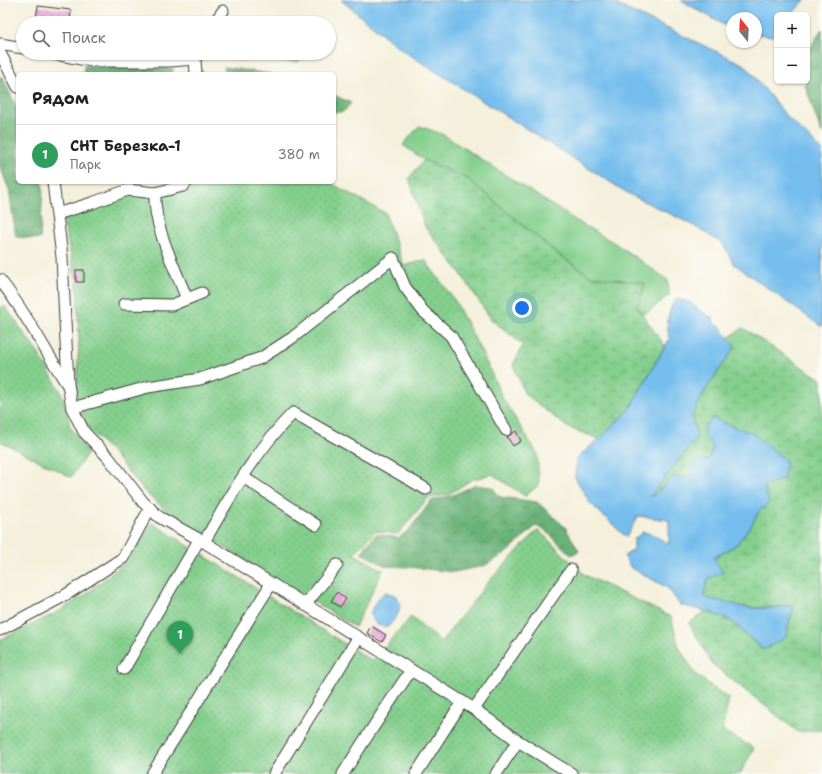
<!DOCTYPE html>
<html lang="ru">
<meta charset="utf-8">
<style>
:root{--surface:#fff;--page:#f2f2f2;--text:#222;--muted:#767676;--line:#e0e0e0;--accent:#c8321e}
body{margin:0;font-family:"Shantell Sans",sans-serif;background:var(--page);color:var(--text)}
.controls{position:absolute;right:12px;top:12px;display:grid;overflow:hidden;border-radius:6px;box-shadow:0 1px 3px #0004}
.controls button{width:36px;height:36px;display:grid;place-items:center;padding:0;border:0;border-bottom:1px solid var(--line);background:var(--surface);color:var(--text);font:20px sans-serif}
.compass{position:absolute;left:726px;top:12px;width:36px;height:36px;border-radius:50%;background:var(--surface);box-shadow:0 1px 3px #0004;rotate:342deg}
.you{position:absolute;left:522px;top:308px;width:14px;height:14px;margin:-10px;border:3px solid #fff;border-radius:50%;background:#1a73e8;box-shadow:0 0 0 6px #1a73e833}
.badge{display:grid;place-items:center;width:26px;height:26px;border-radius:50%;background:var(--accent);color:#fff;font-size:13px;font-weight:700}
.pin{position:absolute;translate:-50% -33px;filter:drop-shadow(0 1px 2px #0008)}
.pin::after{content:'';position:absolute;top:21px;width:14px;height:12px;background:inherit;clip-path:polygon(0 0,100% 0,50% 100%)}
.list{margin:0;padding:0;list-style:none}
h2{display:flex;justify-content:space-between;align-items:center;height:52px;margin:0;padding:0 16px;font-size:17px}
h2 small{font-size:13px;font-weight:400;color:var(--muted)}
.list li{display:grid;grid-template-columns:26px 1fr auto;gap:12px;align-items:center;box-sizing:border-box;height:60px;padding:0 16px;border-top:1px solid var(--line)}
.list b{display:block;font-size:15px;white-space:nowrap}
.list p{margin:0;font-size:13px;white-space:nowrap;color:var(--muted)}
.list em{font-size:13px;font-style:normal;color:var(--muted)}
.icon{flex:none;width:22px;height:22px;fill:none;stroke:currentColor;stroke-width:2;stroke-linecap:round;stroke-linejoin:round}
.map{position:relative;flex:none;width:822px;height:774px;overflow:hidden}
.search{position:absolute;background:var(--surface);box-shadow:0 1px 3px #0004;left:16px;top:16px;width:320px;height:44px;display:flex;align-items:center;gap:10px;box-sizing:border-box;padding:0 14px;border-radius:22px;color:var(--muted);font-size:15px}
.panel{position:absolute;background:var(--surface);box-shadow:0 1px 3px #0004;left:16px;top:72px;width:320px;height:112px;border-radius:6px}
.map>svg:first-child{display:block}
.grass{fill:#84cf8d;stroke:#507654}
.forest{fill:url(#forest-crowns);stroke:#44674a}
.wetland{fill:url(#wetland-marsh);stroke:#507654}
.garden{fill:url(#garden-dots);stroke:#507654}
.water{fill:#75bded;stroke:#486c84}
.building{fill:url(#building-cross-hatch)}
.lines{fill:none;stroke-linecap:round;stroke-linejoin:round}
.minor-casing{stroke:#3c3c39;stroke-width:13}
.minor{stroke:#fff;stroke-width:11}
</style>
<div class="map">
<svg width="822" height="774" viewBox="0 0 822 774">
<defs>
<pattern id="forest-crowns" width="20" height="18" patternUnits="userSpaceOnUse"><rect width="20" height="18" fill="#6bb278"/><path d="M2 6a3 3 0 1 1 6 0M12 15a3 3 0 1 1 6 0" fill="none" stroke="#579062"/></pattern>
<pattern id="wetland-marsh" width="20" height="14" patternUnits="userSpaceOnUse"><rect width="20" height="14" fill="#84cf8d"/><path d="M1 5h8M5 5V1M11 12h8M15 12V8" fill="none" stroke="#71b179"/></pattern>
<pattern id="garden-dots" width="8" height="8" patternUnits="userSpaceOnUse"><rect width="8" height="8" fill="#84cf8d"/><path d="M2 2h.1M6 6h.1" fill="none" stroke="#71b179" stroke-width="1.8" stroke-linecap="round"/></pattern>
<pattern id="building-cross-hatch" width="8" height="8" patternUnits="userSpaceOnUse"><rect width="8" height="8" fill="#efaadf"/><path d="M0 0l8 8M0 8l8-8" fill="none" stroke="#cc92bf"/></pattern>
</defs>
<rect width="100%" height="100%" fill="#fdfcf7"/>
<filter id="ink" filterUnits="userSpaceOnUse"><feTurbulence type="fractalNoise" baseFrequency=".025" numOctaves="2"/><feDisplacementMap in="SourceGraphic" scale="8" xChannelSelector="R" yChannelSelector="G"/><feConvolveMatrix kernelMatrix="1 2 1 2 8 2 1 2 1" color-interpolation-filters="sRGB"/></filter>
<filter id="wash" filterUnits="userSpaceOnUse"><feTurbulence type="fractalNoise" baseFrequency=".012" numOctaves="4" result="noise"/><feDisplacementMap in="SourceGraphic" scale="16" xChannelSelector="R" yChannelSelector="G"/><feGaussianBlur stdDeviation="0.9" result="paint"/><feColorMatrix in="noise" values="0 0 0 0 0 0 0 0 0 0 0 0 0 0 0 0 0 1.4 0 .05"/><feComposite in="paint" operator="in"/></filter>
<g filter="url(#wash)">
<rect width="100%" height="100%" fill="#f4f0dc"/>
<!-- grass -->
<path class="grass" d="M419 126 442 134 575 220 616 244 668 280 669 295 648 312 643 314 637 307 645 283 591 276 556 253 468 179 424 160 403 145Z"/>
<!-- forest -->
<g class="forest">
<path d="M822 29V134L805 85 806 81H807L811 46Z"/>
<path d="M240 53H299V62L279 61Z"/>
<path d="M84 66 174 69 171 74H84Z"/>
<path d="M224 67 273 74H226Z"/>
<path d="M0 76 3 78 18 111V182H42L43 188 40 239 16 237 9 190 0 166Z"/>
<path d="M334 95 351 103 343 112H334Z"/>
<path d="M475 485 492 487 500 497 537 502 565 527 579 551 571 555 545 530 536 526 506 553 484 566 454 572 409 567 386 566 361 553 376 534 399 538 410 529 431 501 453 495Z"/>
</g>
<!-- wetland -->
<g class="wetland">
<path d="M424 160 468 179 556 253 591 276 645 283 637 307 665 346 628 411 599 439 567 427 525 394 513 365 523 345 491 319 459 271 425 227 409 178Z"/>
<path d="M743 328 822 380V730L798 732 712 664 689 623 706 611 730 620 764 650 789 622 794 606 748 608 703 597 714 558 736 545 752 524 758 512 769 503 727 424 712 418 713 447 709 459 692 463V475L681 478 672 477 656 494 649 498 697 437 692 416 704 392 735 347 728 338Z"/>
</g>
<!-- garden -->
<g class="garden">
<path d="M196 182H329L385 213 404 266 425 260 455 301 483 355 503 399 537 453 539 485 525 496 492 474 471 480 449 494 428 498 398 534 375 531 354 554 383 570 355 627 212 540 183 525 146 493 112 452 88 429 76 394 79 341 77 283 62 217 127 196 163 195 187 192Z"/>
<path d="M5 306 40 356 62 394 70 426 88 453 71 477 0 441V308Z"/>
<path d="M152 523 372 661 411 617 441 642 489 581 538 530 585 575 671 617 679 647 695 674 729 699 722 730 754 748 740 774H0V640L56 613 85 595 127 561Z"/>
</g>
<!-- water -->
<g class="water">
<path d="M341 0H607L745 65 788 118 822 150V327L734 264 722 243 691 224 629 194 402 50Z"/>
<path d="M681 0H805L791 15H777V31L773 36 756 34V18H732V30Z"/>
<path d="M676 299 689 302 702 312 713 318 714 324 720 326 735 347 704 392 692 416 697 437 650 497 656 494 672 477 681 478 691 475 692 463 709 459 713 447 702 431 712 418 727 424 752 433 786 460 784 478 764 486 769 503 758 512 752 524 736 545 714 558 723 572 708 579 703 597 748 608H773L794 605 789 622 787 636 764 650 730 620 706 611 680 605 668 588 631 568 624 556 634 550V539L643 532 652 534 669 544V520L638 516 626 537 590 503 575 477 577 458 599 439 628 411 670 338C665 325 668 311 676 299Z"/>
<path d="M386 592 396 596 400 605 398 614 388 627C378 627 375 624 370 615 373 605 377 598 386 592Z"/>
</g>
<g id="blocks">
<!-- building -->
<g class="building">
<path d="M38 6 71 10 70 23 36 18Z"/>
<rect x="76" y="270" width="8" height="12"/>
<path d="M516 431 521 441 513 446 507 437Z"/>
<path d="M337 592 346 599 340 607 331 601Z"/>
<path d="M371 626 386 635 382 642 367 633Z"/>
</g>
</g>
</g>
<g filter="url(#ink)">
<use href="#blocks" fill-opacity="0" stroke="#3c3c39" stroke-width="1"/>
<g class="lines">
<!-- minor casing -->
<g class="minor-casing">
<g id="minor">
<path d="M214 23 223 11"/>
<path d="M0 44 23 48"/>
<path d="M0 53 18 87"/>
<path d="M49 53 92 61H170L195 59"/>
<path d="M196 74 195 59 198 53"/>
<path d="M53 182 62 257 68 384 72 408 84 432 108 457 143 502 159 517 204 542 411 670 474 709 518 741 572 774"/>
<path d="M155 193C153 226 175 268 187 299L202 293"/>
<path d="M57 214 92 203 128 190 155 193 183 186 187 182"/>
<path d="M0 280C26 312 44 350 67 384"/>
<path d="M124 304 172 305 187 299"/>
<path d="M72 408 148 387 200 379 261 358 292 338 393 258 405 287 423 311 451 336 506 430"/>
<path d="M243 477 316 525"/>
<path d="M204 542C230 497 256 450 293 413L426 489"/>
<path d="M305 605 337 565"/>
<path d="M0 630 64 596 123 558 150 508"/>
<path d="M124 669 199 540"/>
<path d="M474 709 571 570"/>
<path d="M152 774 271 584"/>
<path d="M274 774 358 638"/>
<path d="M343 774 362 744 411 670"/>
<path d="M416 774 462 702"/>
<path d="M496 774 518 741"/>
</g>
</g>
<!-- minor -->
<use href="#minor" class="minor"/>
</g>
</g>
</svg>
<div class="controls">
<button>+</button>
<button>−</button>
</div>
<svg class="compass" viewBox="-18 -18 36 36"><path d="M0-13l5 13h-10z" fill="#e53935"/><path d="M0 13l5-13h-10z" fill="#767676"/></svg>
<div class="you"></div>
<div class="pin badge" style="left:180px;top:654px;background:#2e9e5b">1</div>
<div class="search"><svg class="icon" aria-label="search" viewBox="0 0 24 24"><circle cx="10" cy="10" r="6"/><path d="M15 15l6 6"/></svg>Поиск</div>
<section class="panel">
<h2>Рядом<small></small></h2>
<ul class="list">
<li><span class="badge" style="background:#2e9e5b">1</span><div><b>СНТ Березка-1</b><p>Парк</p></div><em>380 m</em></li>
</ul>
</section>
</div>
